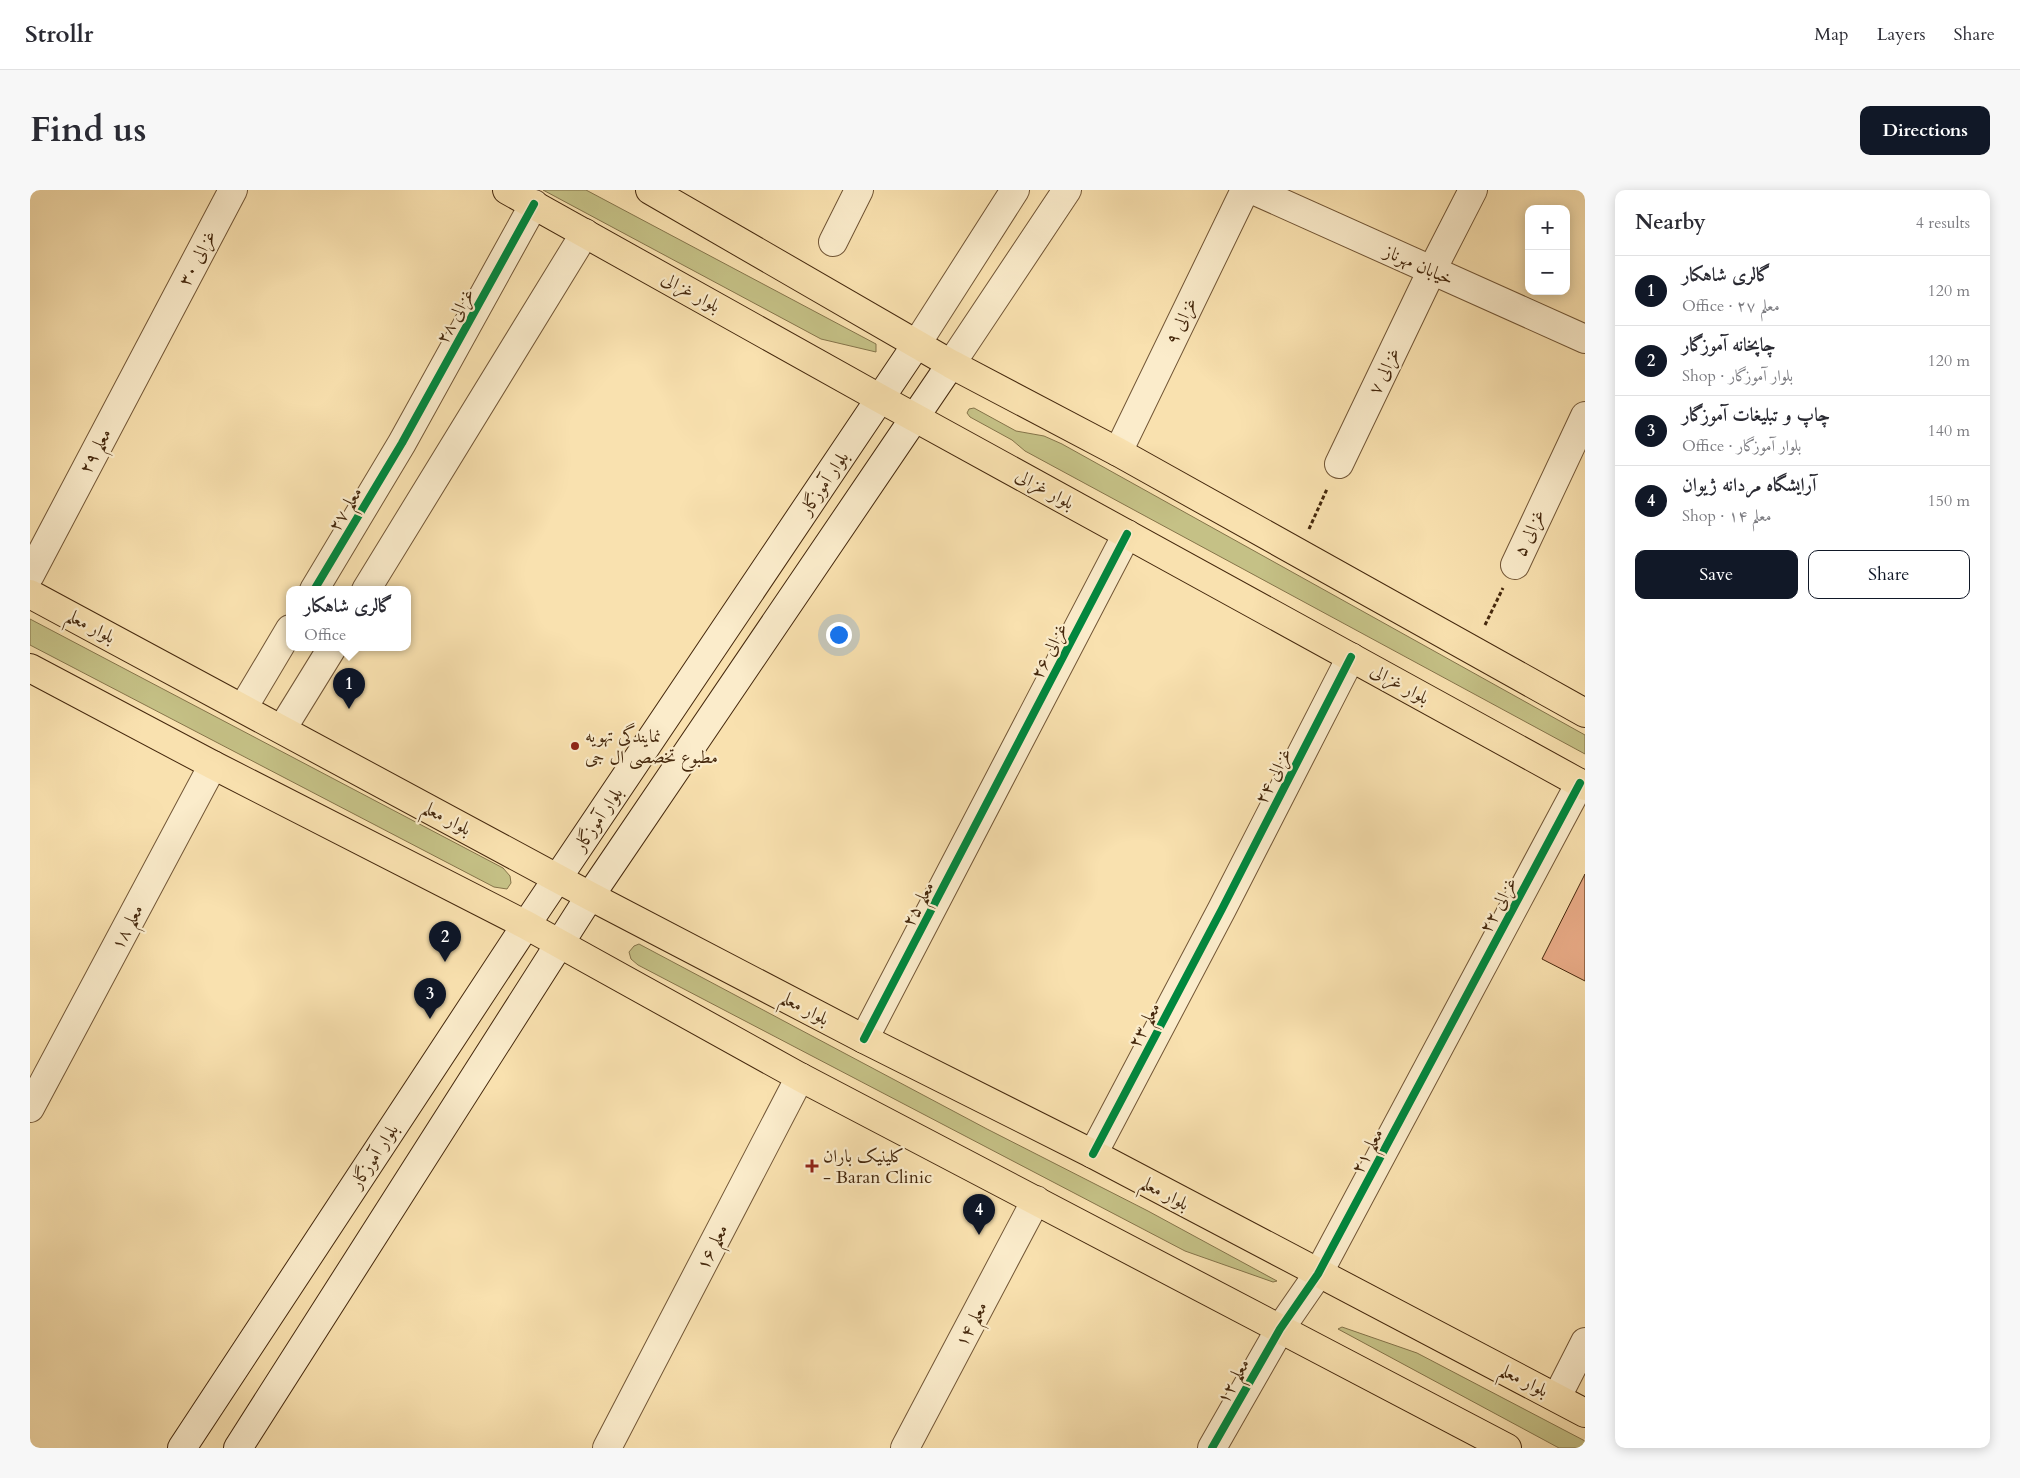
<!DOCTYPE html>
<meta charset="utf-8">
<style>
:root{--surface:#fff;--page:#f7f7f7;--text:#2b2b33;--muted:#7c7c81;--line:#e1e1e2;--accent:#111827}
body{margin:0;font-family:Cardo,Amiri,serif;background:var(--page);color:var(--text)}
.controls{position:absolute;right:15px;top:15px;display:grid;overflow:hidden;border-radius:10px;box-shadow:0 2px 12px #0003}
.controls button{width:45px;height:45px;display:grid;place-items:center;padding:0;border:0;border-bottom:1px solid var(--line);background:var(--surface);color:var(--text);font:25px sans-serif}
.you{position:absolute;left:808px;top:444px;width:18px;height:18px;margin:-12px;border:4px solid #fff;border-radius:50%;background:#1a73e8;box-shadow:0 0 0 8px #1a73e833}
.badge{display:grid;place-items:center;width:32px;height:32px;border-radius:50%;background:var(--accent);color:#fff;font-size:16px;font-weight:700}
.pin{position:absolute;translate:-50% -41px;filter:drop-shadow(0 1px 2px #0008)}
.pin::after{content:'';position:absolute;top:26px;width:18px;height:15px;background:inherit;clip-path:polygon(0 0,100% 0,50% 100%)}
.popup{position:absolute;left:256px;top:396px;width:125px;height:65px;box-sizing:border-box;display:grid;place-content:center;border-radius:10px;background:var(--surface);filter:drop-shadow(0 1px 4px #0005);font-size:16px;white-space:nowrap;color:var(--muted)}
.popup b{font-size:19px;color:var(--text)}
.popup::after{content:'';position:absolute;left:50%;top:100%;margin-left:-10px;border:10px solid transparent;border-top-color:var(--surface)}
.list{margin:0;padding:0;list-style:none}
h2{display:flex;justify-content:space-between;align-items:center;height:65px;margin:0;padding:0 20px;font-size:21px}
h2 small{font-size:16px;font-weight:400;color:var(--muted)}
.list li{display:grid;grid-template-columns:32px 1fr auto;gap:15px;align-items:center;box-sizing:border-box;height:70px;padding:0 20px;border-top:1px solid var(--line)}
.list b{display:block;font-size:19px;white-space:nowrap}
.list p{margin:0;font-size:16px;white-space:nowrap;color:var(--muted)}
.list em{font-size:16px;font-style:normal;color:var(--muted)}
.actions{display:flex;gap:10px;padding:15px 20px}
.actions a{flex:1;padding:11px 0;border:1px solid var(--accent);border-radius:10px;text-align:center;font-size:18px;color:var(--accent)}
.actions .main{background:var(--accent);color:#fff}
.map{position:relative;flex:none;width:1555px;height:1258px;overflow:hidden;border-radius:10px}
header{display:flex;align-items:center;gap:30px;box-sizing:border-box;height:70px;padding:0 25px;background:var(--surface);border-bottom:1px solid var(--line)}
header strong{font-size:24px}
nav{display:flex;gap:28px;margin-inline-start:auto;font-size:18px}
.intro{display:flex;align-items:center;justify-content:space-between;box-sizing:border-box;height:120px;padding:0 30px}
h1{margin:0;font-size:35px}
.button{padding:12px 22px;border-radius:10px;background:var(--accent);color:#fff;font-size:18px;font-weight:700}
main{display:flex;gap:30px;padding:0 30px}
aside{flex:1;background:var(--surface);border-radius:10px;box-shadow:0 2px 12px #0003}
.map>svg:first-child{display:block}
.green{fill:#c5c186;stroke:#85744a}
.building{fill:#eaac88;stroke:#45280d}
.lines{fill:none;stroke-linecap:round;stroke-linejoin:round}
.minor-casing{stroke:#725636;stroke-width:30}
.tertiary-casing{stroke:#725636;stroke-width:30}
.secondary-casing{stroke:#45280d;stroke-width:30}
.primary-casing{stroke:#45280d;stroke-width:30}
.path{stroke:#45280d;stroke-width:3;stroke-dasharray:4 2.5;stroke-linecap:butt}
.minor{stroke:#fbeccb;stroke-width:28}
.tertiary{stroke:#fbeccb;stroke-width:28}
.secondary{stroke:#fbeccb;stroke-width:28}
.primary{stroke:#f9e1af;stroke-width:28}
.cycleway-casing{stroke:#fbeccb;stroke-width:11}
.cycleway{stroke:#00873e;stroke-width:8}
.poi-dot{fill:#8f2418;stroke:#fbeccb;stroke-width:2}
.labels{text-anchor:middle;stroke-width:4.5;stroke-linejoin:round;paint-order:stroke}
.street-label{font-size:18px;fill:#45280d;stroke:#fbeccb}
.poi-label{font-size:18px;fill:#45280d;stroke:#fbeccb;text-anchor:start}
</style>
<header>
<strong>Strollr</strong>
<nav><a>Map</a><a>Layers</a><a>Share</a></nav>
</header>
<div class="intro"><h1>Find us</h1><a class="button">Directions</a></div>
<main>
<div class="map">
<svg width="1555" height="1258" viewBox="0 0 1555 1258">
<rect width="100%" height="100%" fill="#f9e1af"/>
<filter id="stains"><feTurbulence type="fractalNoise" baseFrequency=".004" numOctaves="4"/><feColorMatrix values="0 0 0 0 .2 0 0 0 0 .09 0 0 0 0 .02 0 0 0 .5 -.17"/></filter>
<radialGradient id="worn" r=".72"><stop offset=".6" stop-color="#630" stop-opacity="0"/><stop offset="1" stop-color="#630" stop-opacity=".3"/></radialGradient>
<!-- green -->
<g class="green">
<path d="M513 0H556L846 154V162L791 149Z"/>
<path d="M944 218 986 241 1014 246 1032 254 1555 545V564L995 261 982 250 940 227 937 223 939 219Z"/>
<path d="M0 429 473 678 480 686 481 693 477 699 464 697 0 455Z"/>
<path d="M609 754 957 939 1118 1021 1247 1091 1243 1092 1155 1061 608 775 601 769 599 762 604 756Z"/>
<path d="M1312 1137 1387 1163 1555 1251V1258H1529L1308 1139Z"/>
</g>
<!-- building -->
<path class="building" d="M1555 684V791L1512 769Z"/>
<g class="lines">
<!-- minor casing -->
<g class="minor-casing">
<g id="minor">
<path d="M1223 0 1555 149"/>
<path d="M803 52 829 0"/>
<path d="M1088 262 1215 0"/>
<path d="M1309 274 1402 80 1443 0"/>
<path d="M1485 375 1555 226"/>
<path d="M0 385 203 0"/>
<path d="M284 400 372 253 504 14"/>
<path d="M336 400 555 43"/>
<path d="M213 518 260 439"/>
<path d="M252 539 302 458"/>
<path d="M834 849 1097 344"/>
<path d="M0 918 183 575"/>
<path d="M1063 964 1192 719 1321 467"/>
<path d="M1527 1207 1555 1152"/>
<path d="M577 1258 770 887"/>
<path d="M875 1258 1006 1010"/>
<path d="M1182 1258 1250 1139 1288 1084 1550 593"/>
</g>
</g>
<!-- tertiary casing -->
<g class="tertiary-casing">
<g id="tertiary">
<path d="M886 155 985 0"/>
<path d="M921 174 1037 0"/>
</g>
</g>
<!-- secondary casing -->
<g class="secondary-casing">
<g id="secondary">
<path d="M152 1258 496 735 886 155"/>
<path d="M208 1258 560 706 921 174"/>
</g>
</g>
<!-- primary casing -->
<g class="primary-casing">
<g id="primary">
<path d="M477 0 851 209 1555 596"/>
<path d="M620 0 921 174 1088 262 1555 523"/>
<path d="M0 404 560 706 834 849 1063 964 1555 1223"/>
<path d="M0 478 183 575 496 735 770 887 1477 1258"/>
</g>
</g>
<!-- path -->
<g class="path">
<path d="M1279 339 1297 299"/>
<path d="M1455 435 1473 398"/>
</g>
<!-- minor -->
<use href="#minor" class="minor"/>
<!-- tertiary -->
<use href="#tertiary" class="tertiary"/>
<!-- secondary -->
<use href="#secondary" class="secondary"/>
<!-- primary -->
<use href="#primary" class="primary"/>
<!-- cycleway casing -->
<g class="cycleway-casing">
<g id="cycleway">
<path d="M284 400 372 253 504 14"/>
<path d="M834 849 1097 344"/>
<path d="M1063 964 1192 719 1321 467"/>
<path d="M1182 1258 1250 1139 1288 1084 1550 593"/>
</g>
</g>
<!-- cycleway -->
<use href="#cycleway" class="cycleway"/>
</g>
<!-- markers -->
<g class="poi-dot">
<circle cx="545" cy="556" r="5"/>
<path d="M779.5 968.5h5v5h5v5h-5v5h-5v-5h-5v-5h5z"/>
</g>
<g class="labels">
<!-- street labels -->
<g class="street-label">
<text transform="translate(167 68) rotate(-62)" y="6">غزالی ۳۰</text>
<text transform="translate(1389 75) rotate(24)" y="6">خیابان مهرناز</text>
<text transform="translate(661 102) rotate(29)" y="6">بلوار غزالی</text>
<text transform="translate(425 126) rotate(-61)" y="6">غزالی ۲۸</text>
<text transform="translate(1151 131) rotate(-64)" y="6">غزالی ۹</text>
<text transform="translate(1354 181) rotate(-64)" y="6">غزالی ۷</text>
<text transform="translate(65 261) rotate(-62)" y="6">معلم ۲۹</text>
<text transform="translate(794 293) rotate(-56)" y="6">بلوار آموزگار</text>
<text transform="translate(1015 299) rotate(29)" y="6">بلوار غزالی</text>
<text transform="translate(315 319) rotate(-59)" y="6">معلم ۲۷</text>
<text transform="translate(1499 343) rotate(-65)" y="6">غزالی ۵</text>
<text transform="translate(61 436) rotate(28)" y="6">بلوار معلم</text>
<text transform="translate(1019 461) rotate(-63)" y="6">غزالی ۲۶</text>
<text transform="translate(1370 494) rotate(29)" y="6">بلوار غزالی</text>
<text transform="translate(1243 586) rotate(-63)" y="6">غزالی ۲۴</text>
<text transform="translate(417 628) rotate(28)" y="6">بلوار معلم</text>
<text transform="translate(568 629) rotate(-56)" y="6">بلوار آموزگار</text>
<text transform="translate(888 714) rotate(-62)" y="6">معلم ۲۵</text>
<text transform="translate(1468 715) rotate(-62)" y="6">غزالی ۲۲</text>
<text transform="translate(97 737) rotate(-62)" y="6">معلم ۱۸</text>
<text transform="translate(775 818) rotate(28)" y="6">بلوار معلم</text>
<text transform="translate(1114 835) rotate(-62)" y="6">معلم ۲۳</text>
<text transform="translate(1337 961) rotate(-62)" y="6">معلم ۲۱</text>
<text transform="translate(344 966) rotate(-57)" y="6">بلوار آموزگار</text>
<text transform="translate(1135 1003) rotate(28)" y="6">بلوار معلم</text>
<text transform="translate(682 1057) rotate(-63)" y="6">معلم ۱۶</text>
<text transform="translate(941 1134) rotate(-62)" y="6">معلم ۱۴</text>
<text transform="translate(1494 1190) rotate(27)" y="6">بلوار معلم</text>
<text transform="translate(1203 1191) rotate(-61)" y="6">معلم ۱۲</text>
</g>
<!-- poi labels -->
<g class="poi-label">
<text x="555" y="552">نمایندگی تهویه<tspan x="555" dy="21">مطبوع تخصصی ال جی</tspan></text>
<text x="793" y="972">کلینیک باران<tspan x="793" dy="21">- Baran Clinic</tspan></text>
</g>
</g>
<rect width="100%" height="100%" filter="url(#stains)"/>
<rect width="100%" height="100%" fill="url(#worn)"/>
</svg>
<div class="controls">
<button>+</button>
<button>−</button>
</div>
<div class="you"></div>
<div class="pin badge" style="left:319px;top:519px">1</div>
<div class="popup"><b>گالری شاهکار</b>Office</div>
<div class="pin badge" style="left:415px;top:772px">2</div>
<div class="pin badge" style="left:400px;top:829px">3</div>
<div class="pin badge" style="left:949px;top:1045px">4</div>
</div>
<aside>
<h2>Nearby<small>4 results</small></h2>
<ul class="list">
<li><span class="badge">1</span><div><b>گالری شاهکار</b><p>Office · معلم ۲۷</p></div><em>120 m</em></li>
<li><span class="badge">2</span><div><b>چاپخانه آموزگار</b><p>Shop · بلوار آموزگار</p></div><em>120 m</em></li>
<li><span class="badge">3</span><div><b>چاپ و تبلیغات آموزگار</b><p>Office · بلوار آموزگار</p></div><em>140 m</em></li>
<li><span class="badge">4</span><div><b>آرایشگاه مردانه ژیوان</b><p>Shop · معلم ۱۴</p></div><em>150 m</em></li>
</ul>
<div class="actions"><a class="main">Save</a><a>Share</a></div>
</aside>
</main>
